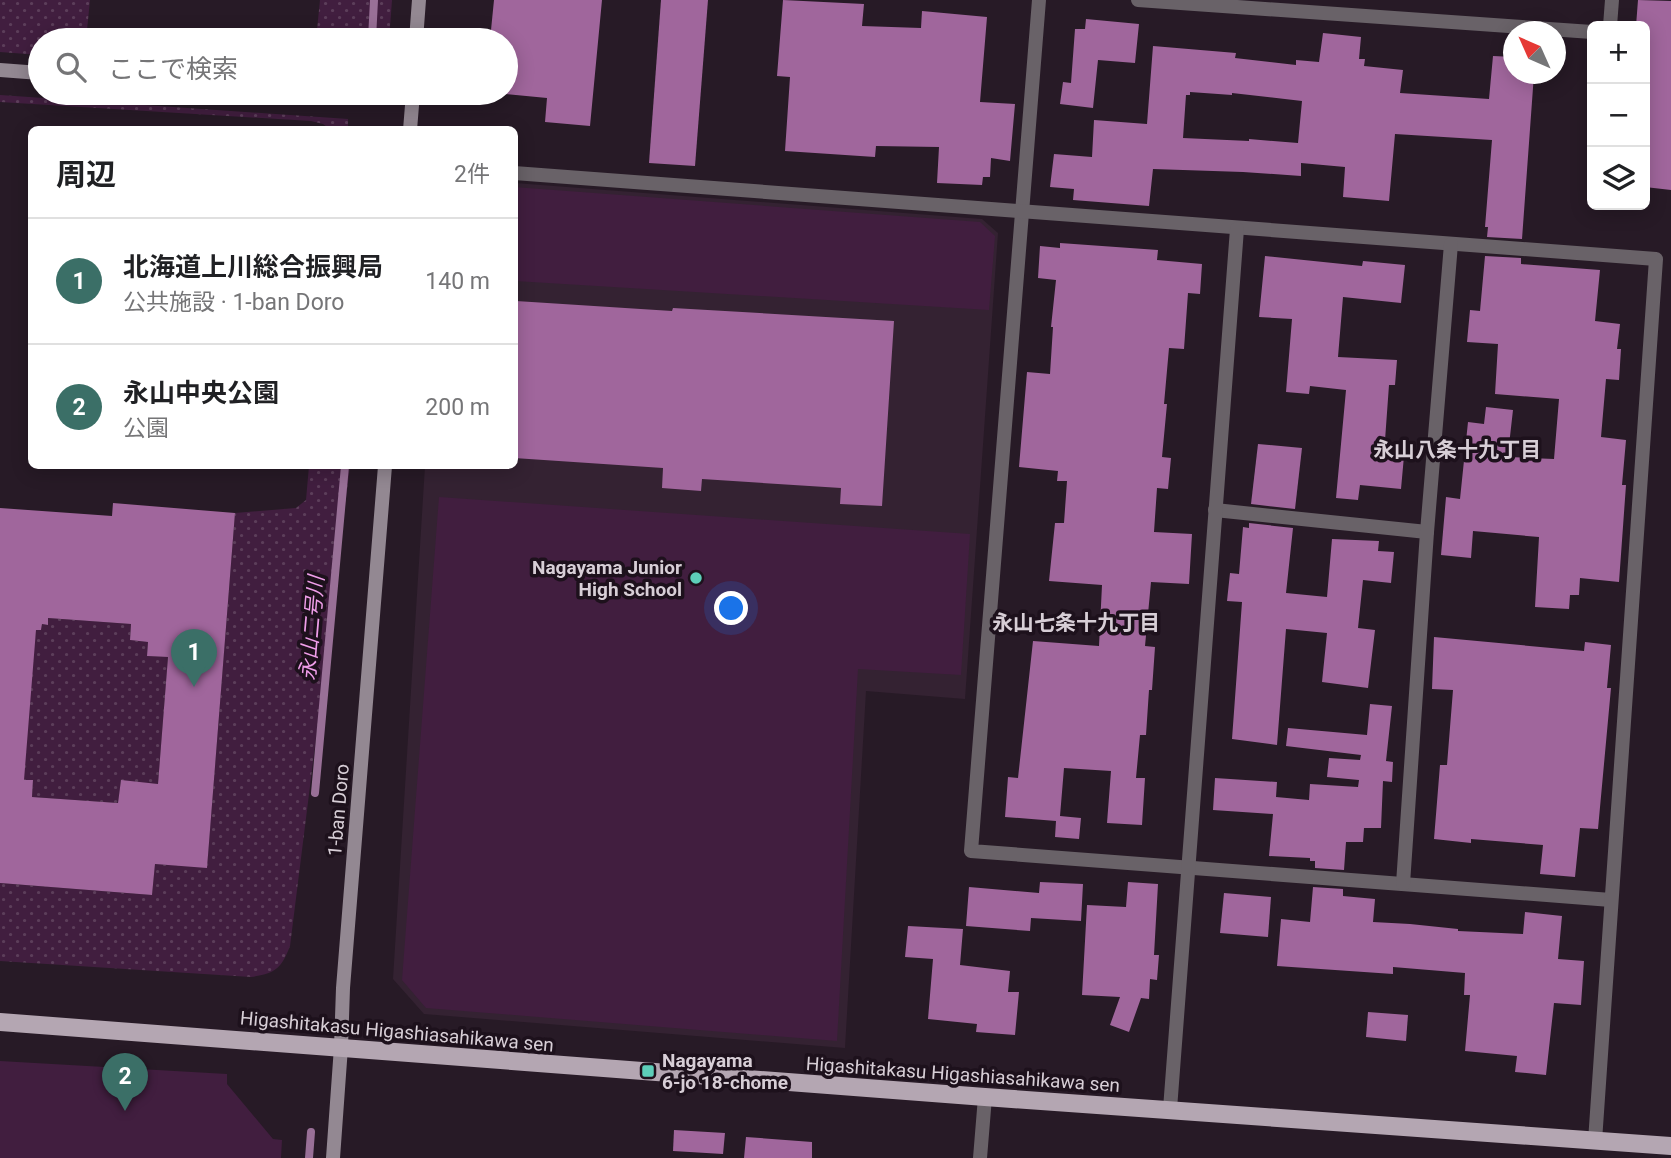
<!DOCTYPE html>
<html lang="ja">
<meta charset="utf-8">
<style>
:root{--surface:#fff;--page:#f6f6f6;--text:#202124;--muted:#757577;--line:#e0e0e0;--accent:#3b6f67}
body{margin:0;font-family:Roboto,"Noto Sans JP",sans-serif;background:var(--page);color:var(--text)}
.controls{position:absolute;right:21px;top:21px;display:grid;overflow:hidden;border-radius:10px;box-shadow:0 4px 18px #0003}
.controls button{width:63px;height:63px;display:grid;place-items:center;padding:0;border:0;border-bottom:2px solid var(--line);background:var(--surface);color:var(--text);font:35px sans-serif}
.compass{position:absolute;left:1503px;top:21px;width:63px;height:63px;border-radius:50%;background:var(--surface);box-shadow:0 4px 18px #0003;rotate:315deg}
.you{position:absolute;left:732px;top:609px;width:24px;height:24px;margin:-18px;border:5px solid #fff;border-radius:50%;background:#1a73e8;box-shadow:0 0 0 10px #1a73e833}
.badge{display:grid;place-items:center;width:46px;height:46px;border-radius:50%;background:var(--accent);color:#fff;font-size:23px;font-weight:700}
.pin{position:absolute;translate:-50% -58px;filter:drop-shadow(0 2px 4px #0008)}
.pin::after{content:'';position:absolute;top:37px;width:24px;height:21px;background:inherit;clip-path:polygon(0 0,100% 0,50% 100%)}
.list{margin:0;padding:0;list-style:none}
h2{display:flex;justify-content:space-between;align-items:center;height:91px;margin:0;padding:0 28px;font-size:30px}
h2 small{font-size:23px;font-weight:400;color:var(--muted)}
.list li{display:grid;grid-template-columns:46px 1fr auto;gap:21px;align-items:center;box-sizing:border-box;height:126px;padding:0 28px;border-top:2px solid var(--line)}
.list b{display:block;font-size:26px;white-space:nowrap}
.list p{margin:0;font-size:23px;white-space:nowrap;color:var(--muted)}
.list em{font-size:23px;font-style:normal;color:var(--muted)}
.icon{flex:none;width:38px;height:38px;fill:none;stroke:currentColor;stroke-width:2;stroke-linecap:round;stroke-linejoin:round}
.map{position:relative;flex:none;width:1671px;height:1158px;overflow:hidden}
.search{position:absolute;background:var(--surface);box-shadow:0 4px 18px #0003;left:28px;top:28px;width:490px;height:77px;display:flex;align-items:center;gap:18px;box-sizing:border-box;padding:0 24px;border-radius:38px;color:var(--muted);font-size:26px}
.panel{position:absolute;background:var(--surface);box-shadow:0 4px 18px #0003;left:28px;top:126px;width:490px;height:343px;border-radius:10px}
.map>svg:first-child{display:block}
.built{fill:#342232}
.grass{fill:url(#grass-dots)}
.green{fill:#411e3f}
.lines{fill:none;stroke-linecap:round;stroke-linejoin:round}
.stream{stroke:#997097;stroke-width:8}
.building{fill:#a0669c;fill-rule:evenodd}
.street{stroke:#696268;stroke-width:14}
.secondary{stroke:#938892;stroke-width:14}
.primary{stroke:#b4a6b2;stroke-width:18}
.poi-dot{fill:#5dceb9;stroke:#1d111c;stroke-width:2.5}
.labels{text-anchor:middle;stroke-width:7;stroke-linejoin:round;paint-order:stroke}
.poi-label{font-size:19px;font-weight:bold;fill:#d7ced6;stroke:#1d111c;text-anchor:end}
.street-label{font-size:19px;fill:#d7ced6;stroke:#1d111c}
.neighbourhood-label{font-size:21px;font-weight:bold;fill:#d7ced6;stroke:#1d111c}
.water-label{font-size:21px;font-style:italic;fill:#ef9ee9;stroke:#1d111c}
</style>
<div class="map">
<svg width="1671" height="1158" viewBox="0 0 1671 1158">
<defs>
<pattern id="grass-dots" width="8" height="8" patternUnits="userSpaceOnUse" patternTransform="scale(1.75)"><rect width="8" height="8" fill="#411e3f"/><path d="M2 2h.1M6 6h.1" fill="none" stroke="#5c3e5a" stroke-width="1.8" stroke-linecap="round"/></pattern>
</defs>
<rect width="100%" height="100%" fill="#271a26"/>
<!-- built -->
<path class="built" d="M515 183 982 219 998 233 965 699 866 691 845 1048 424 1014 393 979 425 466H514Z"/>
<!-- grass -->
<g class="grass">
<path d="M0 0H90L86 40H40V55L0 52Z"/>
<path d="M320 0H392L389 40H316Z"/>
<path d="M0 95 348 119V129H330L323 124 311 121 0 102Z"/>
<path d="M309 466H350L290 946C281 969 276 973 251 977L0 961V883L152 895 155 864 207 867 235 513 296 508 306 500Z"/>
<path d="M48 618 131 624 130 640 148 642 147 656 168 657 158 784 121 781 118 803 32 797 33 781 18 780 36 630H41L42 624 48 625Z"/>
</g>
<!-- green -->
<g class="green">
<path d="M514 187 980 222 995 236 989 310 515 281Z"/>
<path d="M439 497 970 534 961 675 858 669 837 1041 426 1008 402 980Z"/>
<path d="M0 1061 227 1074V1084L273 1139 282 1140 281 1158H0Z"/>
</g>
<g class="lines">
<!-- stream -->
<g class="stream">
<path d="M372 39 374 0"/>
<path d="M315 793 345 466"/>
<path d="M309 1158 311 1132"/>
</g>
</g>
<!-- building -->
<g class="building">
<path d="M494 0H602L590 126 545 122 547 98 506 94V40H490Z"/>
<path d="M661 0H708L695 166 649 163Z"/>
<path d="M783 0 864 4 862 26 921 28 922 11 987 17 980 102 1015 104 1010 161 991 158 990 177H983L982 185 937 183 939 147 876 146 875 157 785 151 790 77 777 76Z"/>
<path d="M1638 0 1671 1V190L1645 187V26H1636Z"/>
<path d="M1086 19 1139 24 1135 63 1098 60 1093 108 1060 104 1063 82 1071 83 1075 29H1085Z"/>
<path d="M1323 33 1361 37 1359 59H1365L1364 66 1403 70 1400 93 1489 99 1493 56 1514 57V74H1534L1522 239 1487 237 1488 227H1485L1492 140 1395 134 1389 201 1343 197 1345 167 1301 163V176L1243 172 1153 169 1149 206 1073 200 1074 189 1050 187 1054 154 1092 157 1094 120 1147 124 1153 46 1236 53 1235 58 1296 65V60L1319 62ZM1190 92 1232 95V93L1302 101 1298 143 1249 139V141L1183 138 1186 95H1190Z"/>
<path d="M1060 243 1158 250 1157 260 1202 264 1200 294 1188 293 1184 349 1169 348 1164 404H1167L1162 457 1171 458 1168 489 1157 488 1154 532 1192 534 1189 584 1151 582 1145 646 1155 647 1152 690H1149L1146 735H1140L1136 778H1145L1142 825 1107 823 1111 771 1064 768 1060 816 1081 818 1079 839 1055 837 1056 821 1005 817 1008 777 1018 778 1033 641 1099 646 1102 585 1049 581 1055 523H1064L1067 481H1057L1058 471 1019 467 1027 372 1050 374 1053 327H1051L1056 280 1038 278 1040 246 1060 248Z"/>
<path d="M1265 256 1362 266 1363 261 1405 265 1401 303 1343 297 1338 357 1397 360 1395 385H1389L1384 454 1404 456 1401 489 1360 485 1358 500 1336 498 1346 390 1310 386 1309 394 1286 392 1292 319 1259 317Z"/>
<path d="M1485 256 1521 258V264L1600 270 1595 321 1620 324 1617 349H1621L1619 380 1606 379 1601 437 1626 440 1622 485H1626L1619 582 1580 578 1579 595H1570L1569 609 1535 607 1539 537 1473 531 1471 558 1441 555 1446 497 1460 499 1468 422 1484 424 1486 407 1513 410 1508 454 1510 457 1554 459 1559 399 1495 394 1498 344 1467 342 1470 310 1480 311Z"/>
<path d="M516 301 672 311 673 308 894 321 882 506 840 504 841 488 702 479 701 491 662 488 663 468 514 458Z"/>
<path d="M1258 444 1302 448 1295 509 1251 504Z"/>
<path d="M113 503 235 513 207 868 155 864 152 895 0 883V508L112 516ZM48 618 131 624 130 640 148 642 147 656 168 657 158 784 121 780 118 803 32 797 33 780H24L36 630H41L42 624 48 625Z"/>
<path d="M1249 523 1293 528 1286 593 1327 597 1332 539 1379 541 1378 551 1394 552 1391 583 1363 580 1358 628 1375 630 1368 688 1322 682 1327 633 1286 629 1277 745 1232 739 1242 602 1227 601 1230 573 1239 574 1243 527 1249 528Z"/>
<path d="M1434 637 1584 651 1585 642 1611 645 1607 688H1611L1598 829 1580 828 1575 877 1540 874 1543 845 1471 839V843L1434 839 1440 765H1447L1453 690 1432 689Z"/>
<path d="M1370 704 1392 706 1386 761 1393 762 1392 782 1383 781 1381 828H1364L1363 842H1346L1344 870 1315 868V861H1310V858L1269 856 1273 814 1213 810 1215 778 1277 782 1276 797 1309 800 1310 784 1358 787 1359 780 1327 777 1329 758 1360 760 1361 755 1286 746 1288 728 1367 735Z"/>
<path d="M1040 882 1083 884 1081 921 1031 918 1030 931 966 926 969 887 1039 893Z"/>
<path d="M1128 882 1158 884 1154 955H1159L1157 980 1150 979 1149 999 1141 998 1129 1032 1110 1025 1120 997 1082 995 1087 905 1126 907Z"/>
<path d="M1313 887 1343 889V896L1375 899 1373 922 1410 924 1458 929V931L1523 934 1525 912 1562 916 1558 959 1584 961 1581 1005 1554 1003 1546 1075 1515 1072 1517 1056 1465 1051 1470 995H1464L1465 973 1393 967V974L1277 966 1281 919 1310 922Z"/>
<path d="M1224 893 1271 897 1268 937 1220 933Z"/>
<path d="M908 926 963 929 960 965 1010 971 1008 992H1019L1015 1035 976 1032 977 1024 928 1019 933 959 905 957Z"/>
<path d="M1368 1012 1408 1015 1406 1041 1366 1037Z"/>
<path d="M674 1130 725 1133 723 1154 673 1151Z"/>
<path d="M746 1137 812 1142V1158H744Z"/>
</g>
<g class="lines">
<!-- street -->
<g class="street">
<path d="M1039 0 971 851 1611 900"/>
<path d="M1138 0 1592 32"/>
<path d="M1610 26 1612 0"/>
<path d="M514 173 1656 259 1595 1141"/>
<path d="M1215 510 1427 532"/>
<path d="M1403 884 1427 532 1451 244"/>
<path d="M1170 1109 1237 229"/>
<path d="M980 1158 985 1097"/>
</g>
<!-- secondary -->
<g class="secondary">
<path d="M416 40 419 0"/>
<path d="M0 70 40 73"/>
<path d="M333 93 412 98"/>
<path d="M410 130 413 93"/>
<path d="M333 1158 341 1047 343 988 385 466"/>
</g>
<!-- primary -->
<path class="primary" d="M0 1022 985 1097 1671 1146"/>
</g>
<!-- markers -->
<g class="poi-dot">
<circle cx="696" cy="578" r="7"/>
<rect x="641" y="1064" width="14" height="14" rx="3.5"/>
</g>
<g class="labels">
<!-- poi labels -->
<g class="poi-label">
<text x="682" y="574">Nagayama Junior<tspan x="682" dy="22">High School</tspan></text>
<text x="662" y="1067" text-anchor="start">Nagayama<tspan x="662" dy="22">6-jo 18-chome</tspan></text>
</g>
<!-- street labels -->
<g class="street-label">
<text transform="translate(338 810) rotate(-85)" y="7">1-ban Doro</text>
<text transform="translate(397 1031) rotate(5)" y="7">Higashitakasu Higashiasahikawa sen</text>
<text transform="translate(963 1074) rotate(4)" y="7">Higashitakasu Higashiasahikawa sen</text>
</g>
<!-- neighbourhood labels -->
<g class="neighbourhood-label">
<text x="1457" y="457">永山八条十九丁目</text>
<text x="1076" y="630">永山七条十九丁目</text>
</g>
<!-- water labels -->
<g class="water-label">
<text transform="translate(312 628) rotate(-85)" y="7">永山二号川</text>
</g>
</g>
</svg>
<div class="controls">
<button>+</button>
<button>−</button>
<button><svg class="icon" aria-label="layers" viewBox="0 0 24 24"><path d="M12 4l9 5-9 5-9-5zM3 14l9 5 9-5"/></svg></button>
</div>
<svg class="compass" viewBox="-18 -18 36 36"><path d="M0-13l5 13h-10z" fill="#e53935"/><path d="M0 13l5-13h-10z" fill="#757577"/></svg>
<div class="you"></div>
<div class="pin badge" style="left:194px;top:687px">1</div>
<div class="pin badge" style="left:125px;top:1111px">2</div>
<div class="search"><svg class="icon" aria-label="search" viewBox="0 0 24 24"><circle cx="10" cy="10" r="6"/><path d="M15 15l6 6"/></svg>ここで検索</div>
<section class="panel">
<h2>周辺<small>2件</small></h2>
<ul class="list">
<li><span class="badge">1</span><div><b>北海道上川総合振興局</b><p>公共施設 · 1-ban Doro</p></div><em>140 m</em></li>
<li><span class="badge">2</span><div><b>永山中央公園</b><p>公園</p></div><em>200 m</em></li>
</ul>
</section>
</div>
